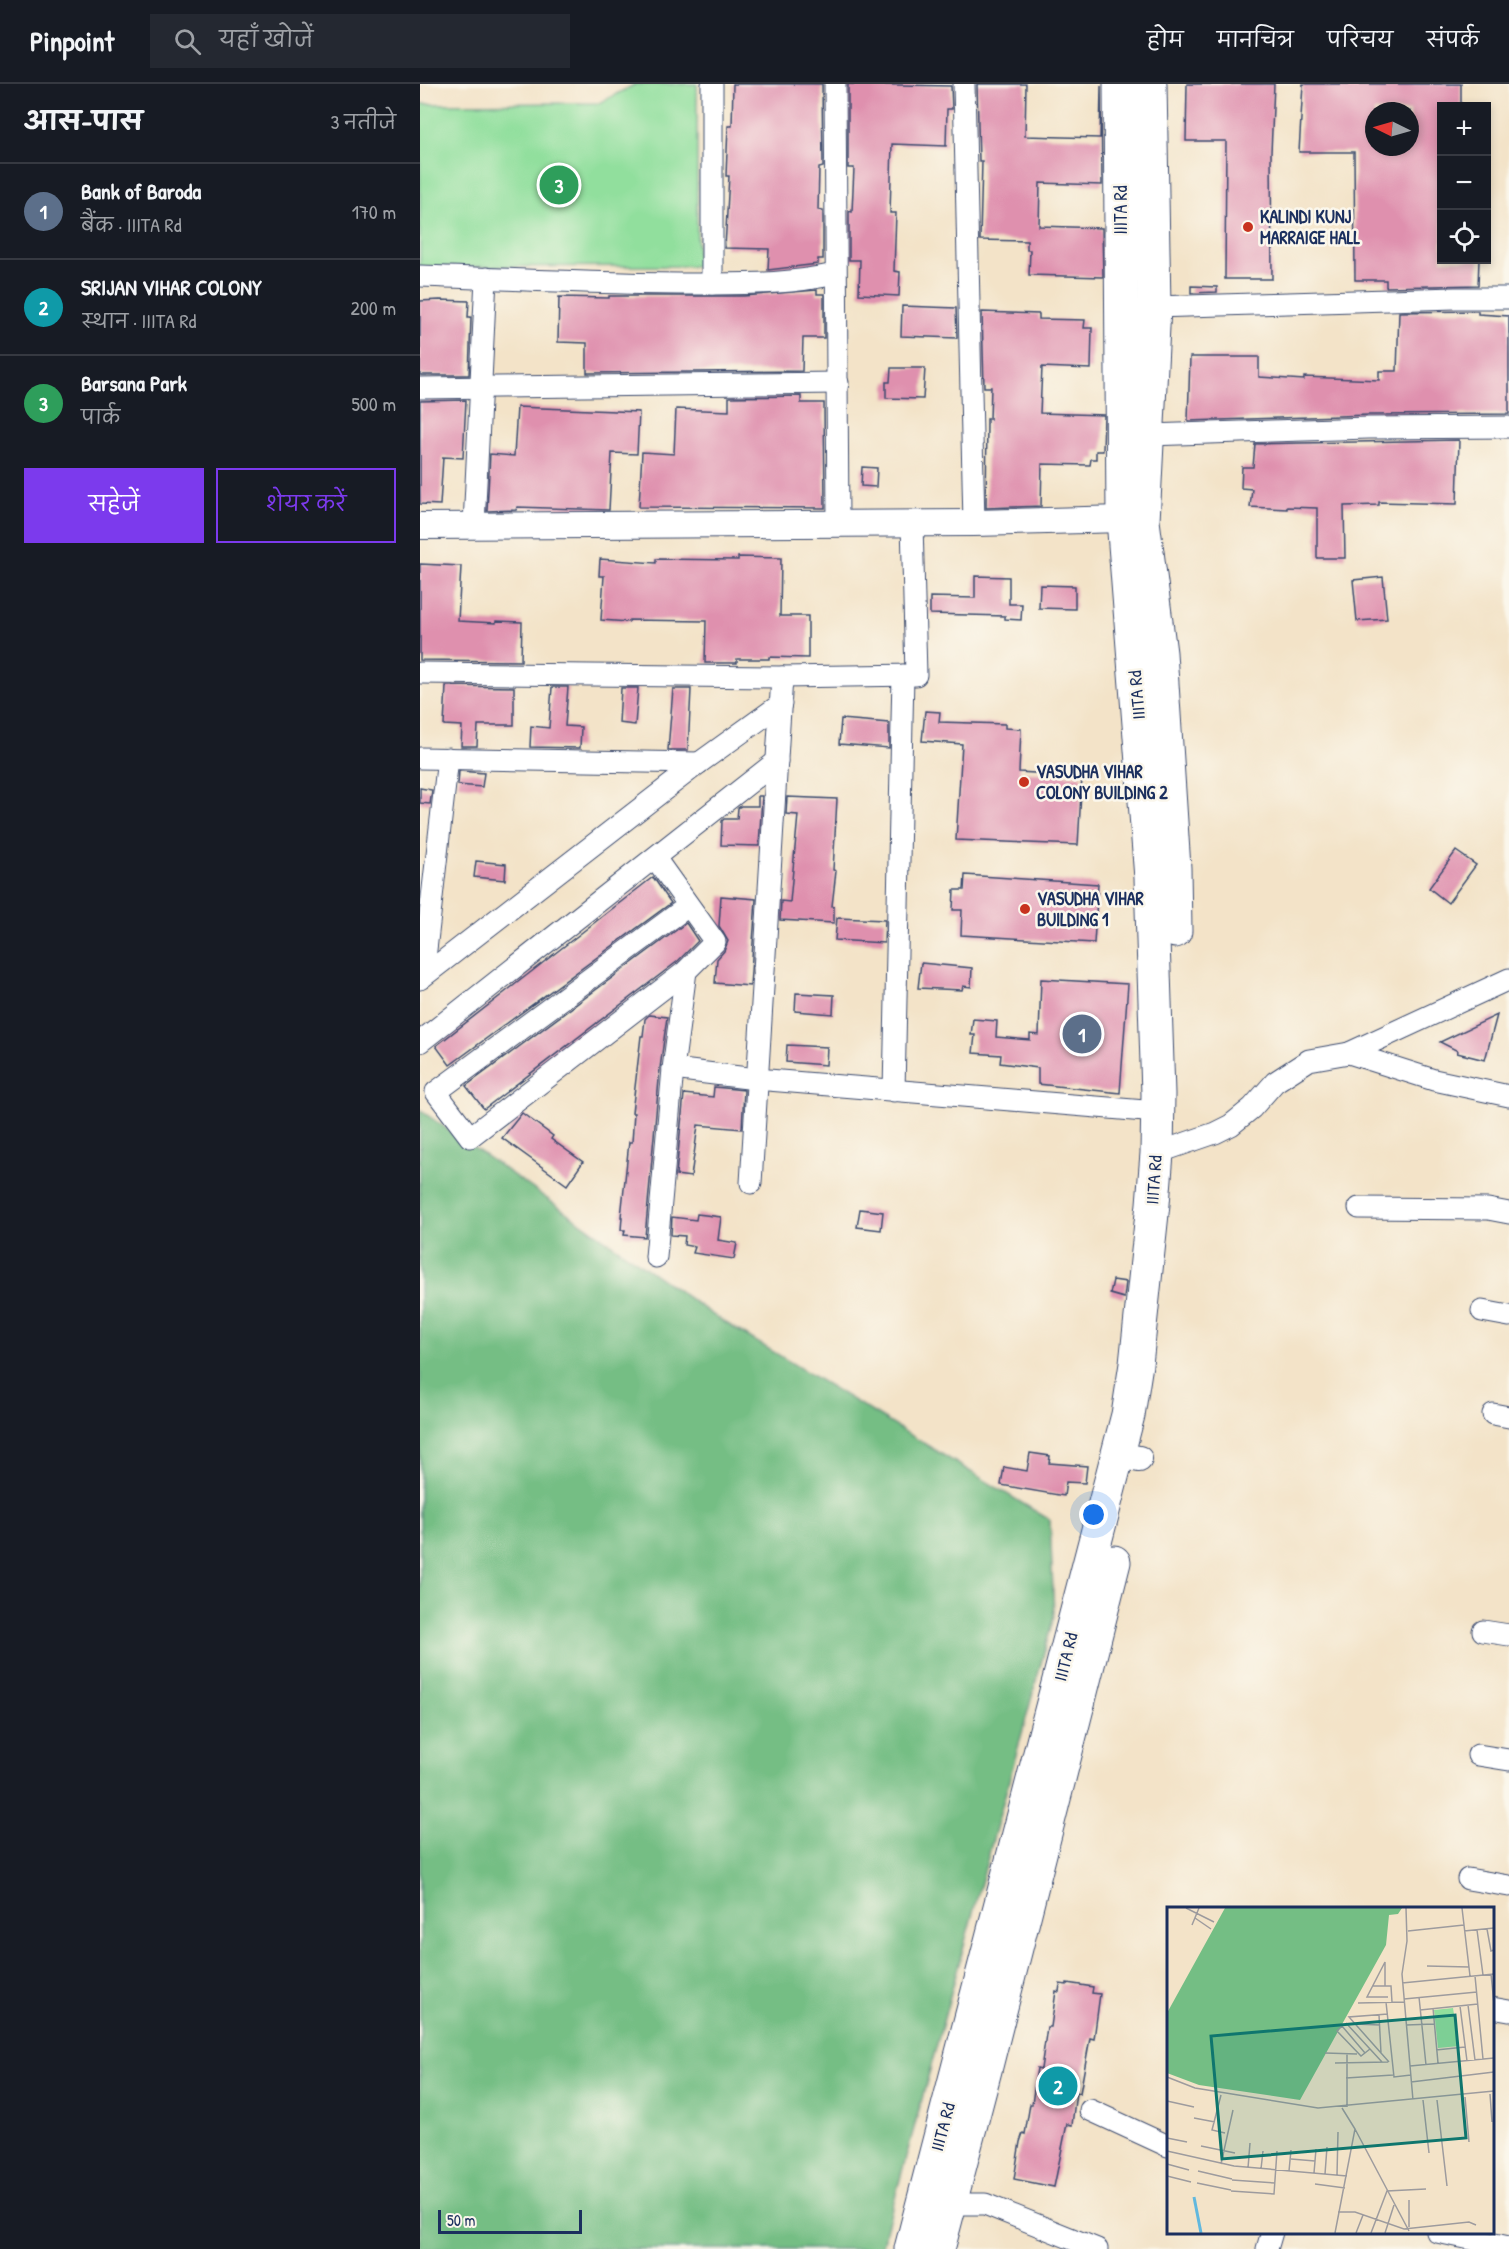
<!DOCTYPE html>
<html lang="hi">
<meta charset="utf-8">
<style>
:root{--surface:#171b24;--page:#242831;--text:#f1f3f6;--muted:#9ea1a6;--line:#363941;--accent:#7c3aed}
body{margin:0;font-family:"Patrick Hand","Playpen Sans Deva",sans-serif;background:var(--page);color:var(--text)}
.controls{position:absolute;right:18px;top:18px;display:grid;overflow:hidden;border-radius:0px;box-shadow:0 3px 9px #0003}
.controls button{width:54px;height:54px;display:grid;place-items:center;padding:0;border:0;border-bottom:2px solid var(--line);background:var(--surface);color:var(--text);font:30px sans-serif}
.compass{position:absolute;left:945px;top:18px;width:54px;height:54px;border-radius:50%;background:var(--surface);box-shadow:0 3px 9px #0003;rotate:275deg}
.scale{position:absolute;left:18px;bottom:15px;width:144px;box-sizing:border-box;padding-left:6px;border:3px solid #1b2f5e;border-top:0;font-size:16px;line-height:21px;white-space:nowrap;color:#1b2f5e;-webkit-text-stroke:4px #fbf7ec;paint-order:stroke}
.you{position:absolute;left:674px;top:1431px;width:21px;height:21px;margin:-15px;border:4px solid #fff;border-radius:50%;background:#1a73e8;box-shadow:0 0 0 9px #1a73e833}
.badge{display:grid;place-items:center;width:39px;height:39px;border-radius:50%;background:var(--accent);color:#fff;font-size:20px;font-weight:700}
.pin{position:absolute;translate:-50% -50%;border:3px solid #fff;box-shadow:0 2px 6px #0006}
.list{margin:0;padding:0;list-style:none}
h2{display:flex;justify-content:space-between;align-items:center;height:78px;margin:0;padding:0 24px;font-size:26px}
h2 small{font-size:20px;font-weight:400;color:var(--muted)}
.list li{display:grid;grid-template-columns:39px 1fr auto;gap:18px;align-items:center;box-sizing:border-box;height:96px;padding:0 24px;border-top:2px solid var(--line)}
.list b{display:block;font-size:22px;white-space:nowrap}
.list p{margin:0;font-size:20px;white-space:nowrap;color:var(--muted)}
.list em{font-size:20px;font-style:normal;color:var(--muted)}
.actions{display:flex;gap:12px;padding:18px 24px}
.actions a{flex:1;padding:14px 0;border:2px solid var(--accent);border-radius:0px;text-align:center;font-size:21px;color:var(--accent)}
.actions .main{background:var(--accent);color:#fff}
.icon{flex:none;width:33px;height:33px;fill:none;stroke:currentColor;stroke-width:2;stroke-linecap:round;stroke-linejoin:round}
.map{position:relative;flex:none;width:1089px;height:2165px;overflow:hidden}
header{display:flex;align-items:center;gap:36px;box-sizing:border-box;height:84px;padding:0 30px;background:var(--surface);border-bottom:2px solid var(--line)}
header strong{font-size:28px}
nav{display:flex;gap:33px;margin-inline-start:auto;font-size:21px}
.search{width:420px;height:54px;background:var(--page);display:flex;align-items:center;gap:15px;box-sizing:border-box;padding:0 21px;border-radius:0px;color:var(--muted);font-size:22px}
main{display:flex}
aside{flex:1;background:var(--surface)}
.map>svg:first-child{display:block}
.green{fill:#91df9d;stroke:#56877e;stroke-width:1.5}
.forest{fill:#74be84;stroke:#487671;stroke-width:1.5}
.building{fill:#df90ae;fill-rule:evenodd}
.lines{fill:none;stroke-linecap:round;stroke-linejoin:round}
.minor-casing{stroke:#3b4a6e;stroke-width:23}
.tertiary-casing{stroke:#3b4a6e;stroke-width:28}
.primary-casing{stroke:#3b4a6e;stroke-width:35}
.minor{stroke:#fff;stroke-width:21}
.tertiary{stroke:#fff;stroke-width:26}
.primary{stroke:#fff;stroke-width:33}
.poi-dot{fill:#c8321e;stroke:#fbf7ec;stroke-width:2}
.labels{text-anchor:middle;stroke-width:5;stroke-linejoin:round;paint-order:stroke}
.street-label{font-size:18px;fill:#1b2f5e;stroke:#fbf7ec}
.poi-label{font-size:18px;font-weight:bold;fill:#1b2f5e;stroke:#fbf7ec;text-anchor:start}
.inset-river{fill:none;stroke:#61b8de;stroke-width:3}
.inset-road{fill:none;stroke:#9d9b9e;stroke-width:1.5}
.view{fill:#0f766e;fill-opacity:0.15;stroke:#0f766e;stroke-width:3}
.inset-edge{fill:none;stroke:#1b2f5e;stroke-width:3}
</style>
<header>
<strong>Pinpoint</strong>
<div class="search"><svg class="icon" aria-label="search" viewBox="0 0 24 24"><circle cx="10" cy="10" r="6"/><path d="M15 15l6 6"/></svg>यहाँ खोजें</div>
<nav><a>होम</a><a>मानचित्र</a><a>परिचय</a><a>संपर्क</a></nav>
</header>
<main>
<aside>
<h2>आस-पास<small>3 नतीजे</small></h2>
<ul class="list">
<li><span class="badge" style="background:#5c6f8a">1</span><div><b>Bank of Baroda</b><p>बैंक · IIITA Rd</p></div><em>170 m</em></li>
<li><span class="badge" style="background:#0f9aa8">2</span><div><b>SRIJAN VIHAR COLONY</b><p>स्थान · IIITA Rd</p></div><em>200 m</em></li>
<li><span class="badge" style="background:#2e9e5b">3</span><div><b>Barsana Park</b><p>पार्क</p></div><em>500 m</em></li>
</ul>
<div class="actions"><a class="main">सहेजें</a><a>शेयर करें</a></div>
</aside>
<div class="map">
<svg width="1089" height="2165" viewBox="0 0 1089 2165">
<rect width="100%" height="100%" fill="#fbf7ec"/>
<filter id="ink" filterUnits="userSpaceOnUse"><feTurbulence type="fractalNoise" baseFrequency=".0167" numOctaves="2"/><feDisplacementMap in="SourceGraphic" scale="12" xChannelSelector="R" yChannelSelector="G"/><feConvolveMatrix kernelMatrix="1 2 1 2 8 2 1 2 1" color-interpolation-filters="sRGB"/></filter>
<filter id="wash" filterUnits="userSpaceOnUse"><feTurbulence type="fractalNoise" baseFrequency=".008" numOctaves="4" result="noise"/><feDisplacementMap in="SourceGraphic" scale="24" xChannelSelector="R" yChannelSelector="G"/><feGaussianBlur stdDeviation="1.35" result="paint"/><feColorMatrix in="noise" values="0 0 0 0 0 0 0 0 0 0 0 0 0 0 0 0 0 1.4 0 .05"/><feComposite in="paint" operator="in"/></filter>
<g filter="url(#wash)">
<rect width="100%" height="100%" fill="#f3e3c8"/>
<!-- green -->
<path class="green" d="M216 0H277V182L0 183V20L179 19Z"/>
<!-- forest -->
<path class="forest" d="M0 1026 296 1233 630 1436 634 1532 461 2165H0Z"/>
<g id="blocks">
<!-- building -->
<g class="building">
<path d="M313 0H402L403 83 399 84 398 126 403 127V175H398V180L348 186 349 165 305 164 309 92H306L308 42H312Z"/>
<path d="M428 0 531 2 532 25H527L526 62 472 60 470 129H476L474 187 480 188 479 212 439 210 440 176H429V127L432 128 434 84H428Z"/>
<path d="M557 0H606L605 52 680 54 681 2 682 101 620 99 619 142 682 144 683 193 609 191 610 166H607V157L560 156 562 77H559Z"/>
<path d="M767 0H854L851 69 852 195H805L806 57H766Z"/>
<path d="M883 0H1041V22H1022V176H1059L1058 201 966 203V196H935L934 68H879ZM954 27H990V63H954Z"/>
<path d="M771 202 797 203V208L771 209Z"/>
<path d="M397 206V210H404V254H383L382 287 167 289V259L138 258 139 213 189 214V212H324Z"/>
<path d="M20 216 49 217 48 233H51L49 291H0V217Z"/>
<path d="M482 222 536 224 537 254 481 252Z"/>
<path d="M1058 227V230L1089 232V330L949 331 768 337 770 273H839V293L884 296V293L959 296V287H977L979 228Z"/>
<path d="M562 228 619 230V235L665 236 664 244H672L671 285 622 283 620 329 684 331 683 367H676V375H671L670 381 622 380 621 422 566 424 567 335H570L571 303H564Z"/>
<path d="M471 284H505L503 315 466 314V298H470Z"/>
<path d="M381 312V319H404L405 424 219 423 222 368 254 370 256 325 309 327V313Z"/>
<path d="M46 316 43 374 23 373 20 421 0 420V317Z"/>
<path d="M97 323 219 328 217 370 192 369 189 426 97 423 96 426 67 427 70 370 94 372Z"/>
<path d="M1039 356 1037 420 959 418V421L924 422 925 474H897V424L867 423V425L830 423 832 405 821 404 822 383H833L835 360Z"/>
<path d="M442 383 457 384 456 403 441 402Z"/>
<path d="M318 473 361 474 360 532H388V574L349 573V575H317V579H285L286 537 209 536V538L181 536 184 492H179L180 475 236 479V475L318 476Z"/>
<path d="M0 480 41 482 38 537 76 539V537L102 538 101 577 0 576Z"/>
<path d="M555 492 589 493V520H602L601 536 585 535V532L510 530V513L555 514Z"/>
<path d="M963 493 967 535 937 537 933 496Z"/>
<path d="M620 501 655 502V525L619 524Z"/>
<path d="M26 602 94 603V641H58L57 662H41L42 642 24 641Z"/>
<path d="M132 603H148L145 642 161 643 160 664 110 663 111 642 129 644Z"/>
<path d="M201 604H218L215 641 199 639Z"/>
<path d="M253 605H271L268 666H248Z"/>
<path d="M505 627 520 628 519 638 585 640V644L601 645 599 688 662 692 658 761 536 756 542 660 502 657Z"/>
<path d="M421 635 469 639V664L419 660Z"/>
<path d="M39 687 64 689 62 703 38 701Z"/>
<path d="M0 704 12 706 10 720 0 719Z"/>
<path d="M338 712H342L339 762 301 761 302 737 304 735H317L318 724 321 722H338Z"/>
<path d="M367 713 417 715 413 786 416 787 412 822 414 823V839L360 836 361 817 370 818 378 731 366 730Z"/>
<path d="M1036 767 1056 781 1028 819 1009 804Z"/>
<path d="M56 777 86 780 85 796 54 793Z"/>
<path d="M545 791 678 800 674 859 541 851 542 826H533L534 806H544Z"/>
<path d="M233 793 251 819 30 981 16 962Z"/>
<path d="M301 812 336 815 330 902 295 899 297 875 304 867 308 857 299 842Z"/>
<path d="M417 834 465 836 464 859 415 856Z"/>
<path d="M266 839 278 857 258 877 64 1025 46 1002Z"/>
<path d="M501 879 552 884 551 903 543 902 542 906 498 904Z"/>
<path d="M621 895 708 900 700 1009 618 1000V984L580 979 581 971 553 969 555 951H551L553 935 577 937 576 953 610 956V950L619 951Z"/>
<path d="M376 909 414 911 413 930 375 927Z"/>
<path d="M229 931 247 933 240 984 225 1153 204 1151 205 1146H201L202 1133H201L209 1058H212L214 1029H212L221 952H223L225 935Z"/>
<path d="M1077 931 1065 976 1037 969 1038 967 1020 958Z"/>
<path d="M367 961 407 963 406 981 366 978Z"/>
<path d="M294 1003 324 1006 322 1045 278 1041 271 1093 256 1091 264 1010 293 1013Z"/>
<path d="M102 1029 133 1052 131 1055 163 1078 147 1101 82 1054Z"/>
<path d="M440 1125 463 1128 461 1146 437 1143Z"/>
<path d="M277 1130 301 1133 298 1156 317 1159 314 1175 273 1169 275 1163 264 1161 265 1152 251 1151 252 1133 276 1136Z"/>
<path d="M693 1196 706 1198 704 1214 690 1210Z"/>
<path d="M610 1369 630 1372 629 1379 667 1382 665 1399 646 1398 644 1412 581 1401 584 1383 607 1387Z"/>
<path d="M647 1899 673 1903 672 1909 680 1910 674 1955 670 1954 660 2009 656 2008 652 2041 647 2040 634 2103 594 2095 600 2058 603 2049 605 2050 610 2020H612L617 1984 621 1985 627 1943H631L636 1907 639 1908 640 1900 647 1901Z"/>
</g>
</g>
</g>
<g filter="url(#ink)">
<use href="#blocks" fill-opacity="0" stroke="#3b4a6e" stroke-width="1.5"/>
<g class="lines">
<!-- minor casing -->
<g class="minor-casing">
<g id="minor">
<path d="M292 0V200"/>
<path d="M415 0 418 439"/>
<path d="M544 0 554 439"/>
<path d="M0 192C98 195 195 201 293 200 334 200 375 199 415 190"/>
<path d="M734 223 1035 214H1089"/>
<path d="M0 304 418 299"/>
<path d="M728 351 949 344 1089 343"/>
<path d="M54 441 66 194"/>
<path d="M0 589 362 593 496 591 492 439"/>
<path d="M0 674 279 679"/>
<path d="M235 774 295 858 266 887 50 1053 16 1008 268 822"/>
<path d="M3 892 28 674"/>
<path d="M0 895 279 679 361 620"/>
<path d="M0 958 357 677"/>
<path d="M929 969 1089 895"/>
<path d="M253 985 336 995 737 1028"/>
<path d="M474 1007 483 591"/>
<path d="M737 1069 795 1049 811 1041 832 1024 855 998 889 976 929 969 1014 996 1089 1012"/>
<path d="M331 1099 362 593"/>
<path d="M939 1124 1068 1125 1089 1129"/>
<path d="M236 1173 253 985 266 887"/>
<path d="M1062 1227 1089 1232"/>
<path d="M1073 1330 1089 1333"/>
<path d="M1063 1547 1089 1551"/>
<path d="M1058 1671 1089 1676"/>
<path d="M1048 1795 1089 1802"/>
<path d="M1072 1924 1089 1927"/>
<path d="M670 2026 748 2062"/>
<path d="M530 2120H565L677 2165"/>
<path d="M1017 2148 1089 2163"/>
<path d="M847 2165 852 2148"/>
</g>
</g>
<!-- tertiary casing -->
<g class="tertiary-casing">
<g id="tertiary">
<path d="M0 442 554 439 703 435 720 437"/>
<path d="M697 1371 719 1375"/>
</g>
</g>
<!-- primary casing -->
<g class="primary-casing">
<g id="primary">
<path d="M730 0 734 223 723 437 740 569 754 784 755 847"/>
<path d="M491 2165 708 1331 716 1280 733 1120 737 1069 738 1010 731 794 703 435 700 0"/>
<path d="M518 2165 565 1986 694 1478"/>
</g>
</g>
<!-- minor -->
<use href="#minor" class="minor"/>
<!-- tertiary -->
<use href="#tertiary" class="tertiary"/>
<!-- primary -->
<use href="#primary" class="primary"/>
</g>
</g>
<!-- markers -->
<g class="poi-dot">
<circle cx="828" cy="143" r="6"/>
<circle cx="604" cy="698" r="6"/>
<circle cx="605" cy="825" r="6"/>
</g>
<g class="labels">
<!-- street labels -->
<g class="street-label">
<text transform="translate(701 126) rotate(-90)" y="6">IIITA Rd</text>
<text transform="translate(717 611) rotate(-95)" y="6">IIITA Rd</text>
<text transform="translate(734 1096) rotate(-86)" y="6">IIITA Rd</text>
<text transform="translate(646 1573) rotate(-76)" y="6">IIITA Rd</text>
<text transform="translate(523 2043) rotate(-75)" y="6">IIITA Rd</text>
</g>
<!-- poi labels -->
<g class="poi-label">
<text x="840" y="139">KALINDI KUNJ<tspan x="840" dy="21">MARRAIGE HALL</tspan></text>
<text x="616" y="694">VASUDHA VIHAR<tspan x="616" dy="21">COLONY BUILDING 2</tspan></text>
<text x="617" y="821">VASUDHA VIHAR<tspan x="617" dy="21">BUILDING 1</tspan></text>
</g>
</g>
<!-- overview -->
<g transform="translate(747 1823)">
<rect width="327" height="327" fill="#f3e3c8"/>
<path d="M286 101 292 139 271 141 267 103Z" fill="#91df9d"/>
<path d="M58 1H235L231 7 222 8 219 38 133 193 32 178 0 166V106Z" fill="#74be84"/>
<path class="inset-river" d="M27 290 34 326"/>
<path class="inset-road" d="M19 1 47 15M239 1 240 34 235 67 246 193M295 1 303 69M28 11 44 22M25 18 32 1M320 22 324 44 327 43M310 23 316 68M241 24 297 18M297 24 327 21M260 59 302 60M324 67 327 97M308 69 316 152M235 76 327 67M206 79H218V55L200 90H221M218 79H224L225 95M252 90 259 158M237 92 310 85M219 95 227 170 244 168M191 96 237 95M301 98 308 153M293 99 300 154M266 101 271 156M253 103 311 97M221 107 182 110 222 155M212 108 214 146M179 116 215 155M188 117 213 118M239 118 267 117M269 143 298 140M158 146 190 147M198 146 175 119 170 124 194 149 203 142M168 156 221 155M243 159 327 151M0 170 28 181 151 201 327 184M179 171 226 168M244 175 327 165M323 187 325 215M54 188 45 223 58 226M298 190 302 235M256 193 262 246M270 193 280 279M0 194 27 200M180 200V146M27 211 48 215M188 222 242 324M0 231 20 235M34 239 68 246M0 244 67 259 180 269M124 252 148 254M0 257 22 263M54 257 66 203M81 261 83 236M94 262 96 244M31 264 65 272M122 264 124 243M147 266 149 242M158 267 160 240M170 268 171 225M0 269 24 275M65 273 108 276M30 276 64 283M148 277 178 281M64 284 107 287 110 244M171 305H188L237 322 302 315 309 318M242 320V293M168 326 188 222 175 201M189 326 196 308M204 326 220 284 259 282M218 326 227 298"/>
<path class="view" d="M288 108 299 231 55 252 44 129Z"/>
<rect width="327" height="327" class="inset-edge"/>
</g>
</svg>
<div class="controls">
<button>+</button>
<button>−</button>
<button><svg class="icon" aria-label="locate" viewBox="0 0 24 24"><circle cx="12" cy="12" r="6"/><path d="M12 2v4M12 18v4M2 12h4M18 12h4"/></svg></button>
</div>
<svg class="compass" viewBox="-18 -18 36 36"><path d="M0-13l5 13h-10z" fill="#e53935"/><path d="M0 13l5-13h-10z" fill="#9ea1a6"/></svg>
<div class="scale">50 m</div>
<div class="you"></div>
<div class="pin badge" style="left:662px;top:950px;background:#5c6f8a">1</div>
<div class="pin badge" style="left:638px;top:2002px;background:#0f9aa8">2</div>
<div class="pin badge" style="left:139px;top:101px;background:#2e9e5b">3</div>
</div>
</main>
